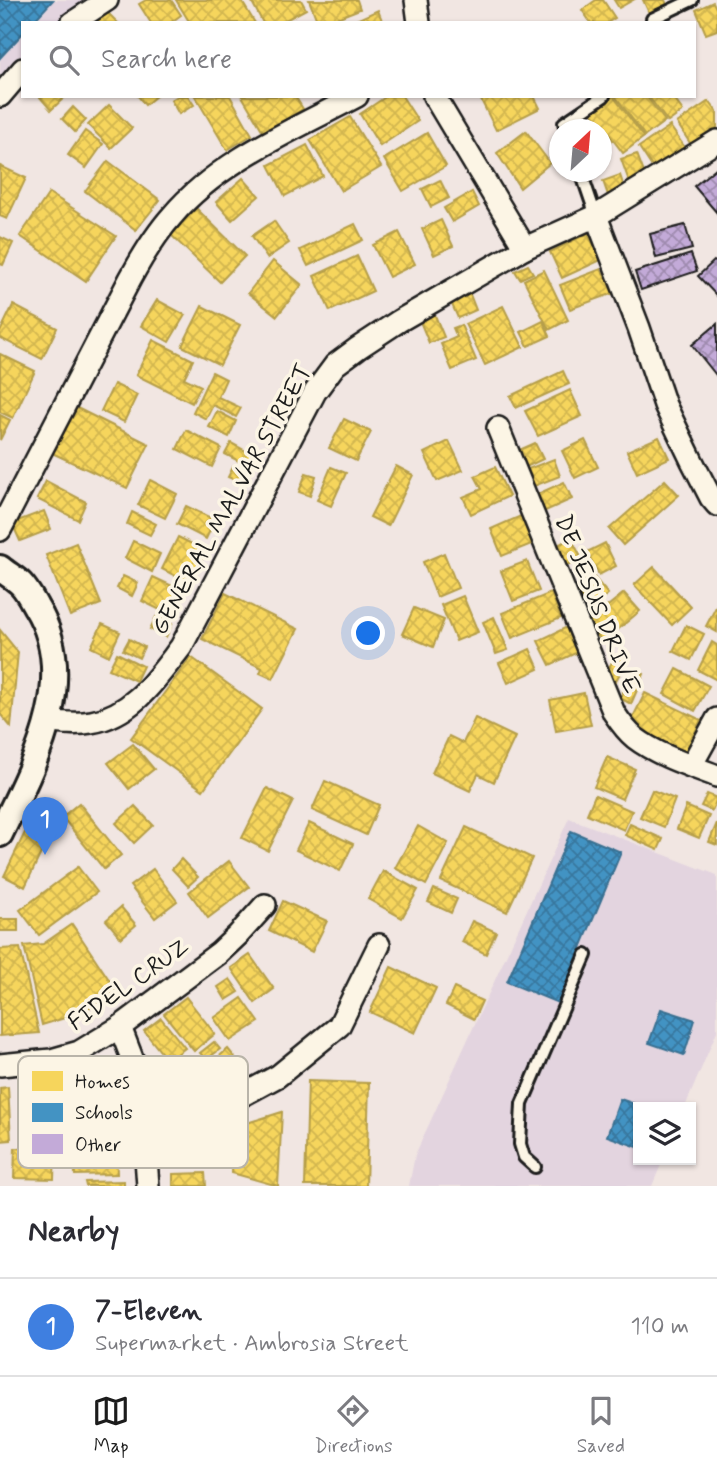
<!DOCTYPE html>
<meta charset="utf-8">
<style>
:root{--surface:#fff;--page:#f2f2f3;--text:#2b2b33;--muted:#7c7c81;--line:#e1e1e2;--accent:#1c1c1c}
body{margin:0;font-family:Mynerve,sans-serif;background:var(--page);color:var(--text)}
.controls{position:absolute;right:21px;bottom:21px;display:grid;overflow:hidden;border-radius:0px;box-shadow:0 2px 5px #0004}
.controls button{width:63px;height:63px;display:grid;place-items:center;padding:0;border:0;border-bottom:2px solid var(--line);background:var(--surface);color:var(--text);font:35px sans-serif}
.compass{position:absolute;left:549px;top:119px;width:63px;height:63px;border-radius:50%;background:var(--surface);box-shadow:0 2px 5px #0004;rotate:26deg}
.you{position:absolute;left:369px;top:634px;width:24px;height:24px;margin:-18px;border:5px solid #fff;border-radius:50%;background:#1a73e8;box-shadow:0 0 0 10px #1a73e833}
.badge{display:grid;place-items:center;width:46px;height:46px;border-radius:50%;background:var(--accent);color:#fff;font-size:23px;font-weight:700}
.pin{position:absolute;translate:-50% -58px;filter:drop-shadow(0 2px 4px #0008)}
.pin::after{content:'';position:absolute;top:37px;width:24px;height:21px;background:inherit;clip-path:polygon(0 0,100% 0,50% 100%)}
.list{margin:0;padding:0;list-style:none}
h2{display:flex;justify-content:space-between;align-items:center;height:91px;margin:0;padding:0 28px;font-size:30px}
h2 small{font-size:23px;font-weight:400;color:var(--muted)}
.list li{display:grid;grid-template-columns:46px 1fr auto;gap:21px;align-items:center;box-sizing:border-box;height:98px;padding:0 28px;border-top:2px solid var(--line)}
.list b{display:block;font-size:26px;white-space:nowrap}
.list p{margin:0;font-size:23px;white-space:nowrap;color:var(--muted)}
.list em{font-size:23px;font-style:normal;color:var(--muted)}
.icon{flex:none;width:38px;height:38px;fill:none;stroke:currentColor;stroke-width:2;stroke-linecap:round;stroke-linejoin:round}
.map{position:relative;flex:none;width:717px;height:1186px;overflow:hidden}
.search{position:absolute;background:var(--surface);box-shadow:0 2px 5px #0004;left:21px;right:21px;top:21px;height:77px;display:flex;align-items:center;gap:18px;box-sizing:border-box;padding:0 24px;border-radius:0px;color:var(--muted);font-size:26px}
.sheet{height:189px;background:var(--surface)}
nav{display:flex;justify-content:space-around;align-items:center;box-sizing:border-box;height:98px;border-top:2px solid var(--line);background:var(--surface);font-size:19px;color:var(--muted)}
nav a{display:grid;justify-items:center;gap:4px}
nav .on{color:var(--accent)}
.map>svg:first-child{display:block}
.built{fill:#e3d4df}
.homes{fill:url(#homes-cross-hatch);stroke:#b59e49;stroke-width:2}
.schools{fill:url(#schools-cross-hatch);stroke:#376f91;stroke-width:2}
.building{fill:url(#building-cross-hatch);stroke:#1c1c1c;stroke-width:2}
.lines{fill:none;stroke-linecap:round;stroke-linejoin:round}
.service-casing{stroke:#1c1c1c;stroke-width:16}
.minor-casing{stroke:#1c1c1c;stroke-width:26}
.tertiary-casing{stroke:#1c1c1c;stroke-width:30}
.service{stroke:#fcf5e5;stroke-width:10}
.minor{stroke:#fcf5e5;stroke-width:21}
.tertiary{stroke:#fcf5e5;stroke-width:24}
.labels{text-anchor:middle;stroke-width:7;stroke-linejoin:round;paint-order:stroke}
.street-label{font-size:24px;fill:#1c1c1c;stroke:#fcf5e5}
.key{fill:#fcf5e5;stroke:#b9b4a9;stroke-width:2}
.key-label{font-size:19px;fill:#1c1c1c}
</style>
<div class="map">
<svg width="717" height="1186" viewBox="0 0 717 1186">
<defs>
<pattern id="homes-cross-hatch" width="8" height="8" patternUnits="userSpaceOnUse" patternTransform="scale(1.75)"><rect width="8" height="8" fill="#f6d55c"/><path d="M0 0l8 8M0 8l8-8" fill="none" stroke="#d2b64f"/></pattern>
<pattern id="schools-cross-hatch" width="8" height="8" patternUnits="userSpaceOnUse" patternTransform="scale(1.75)"><rect width="8" height="8" fill="#4393c3"/><path d="M0 0l8 8M0 8l8-8" fill="none" stroke="#37779e"/></pattern>
<pattern id="building-cross-hatch" width="8" height="8" patternUnits="userSpaceOnUse" patternTransform="scale(1.75)"><rect width="8" height="8" fill="#c3aad8"/><path d="M0 0l8 8M0 8l8-8" fill="none" stroke="#9e8aae"/></pattern>
</defs>
<rect width="100%" height="100%" fill="#f1e6e2"/>
<filter id="ink" filterUnits="userSpaceOnUse"><feTurbulence type="fractalNoise" baseFrequency=".0143" numOctaves="2"/><feDisplacementMap in="SourceGraphic" scale="14" xChannelSelector="R" yChannelSelector="G"/><feConvolveMatrix kernelMatrix="1 2 1 2 8 2 1 2 1" color-interpolation-filters="sRGB"/></filter>
<g filter="url(#ink)">
<!-- built -->
<g class="built">
<path d="M0 0H93L58 23H23V58L0 83Z"/>
<path d="M569 818 717 875V1031L685 1107H638V1160H663L652 1186H409L415 1155Z"/>
</g>
<!-- homes -->
<g class="homes">
<path d="M146 0H171L181 15 170 23H151L139 4Z"/>
<path d="M176 0H241L255 23H190Z"/>
<path d="M255 0H301L306 9 280 23H263L252 2Z"/>
<path d="M309 0H357L360 9 324 23H318Z"/>
<path d="M596 0H603L615 18 607 23H591L582 10Z"/>
<path d="M614 0H633L619 8Z"/>
<path d="M643 0H665L667 5 649 13Z"/>
<path d="M713 2 717 10V30L706 34 696 10Z"/>
<path d="M378 10 383 23H350Z"/>
<path d="M107 12 118 23H96Z"/>
<path d="M39 96H66L51 110Z"/>
<path d="M138 96H156L145 105Z"/>
<path d="M178 96H188L194 105 179 114 171 100Z"/>
<path d="M195 96H230L252 135 227 150Z"/>
<path d="M242 96H295L303 109 264 133Z"/>
<path d="M387 96H402L418 121 380 146 360 114Z"/>
<path d="M479 96H534L540 108 496 130Z"/>
<path d="M613 96 644 137 623 153 592 112Z"/>
<path d="M615 96H646L665 121 645 136Z"/>
<path d="M648 96H672L683 111 668 122Z"/>
<path d="M709 101 717 112V130L692 146 677 123Z"/>
<path d="M109 105 132 128 111 148 88 125Z"/>
<path d="M73 107 86 120 75 132 62 119Z"/>
<path d="M350 117 381 167 341 191 310 140Z"/>
<path d="M670 126 688 152 656 173 639 147Z"/>
<path d="M85 131 103 144 86 168 68 155Z"/>
<path d="M526 131 550 163 520 188 497 153Z"/>
<path d="M427 133 446 166 403 191 384 159Z"/>
<path d="M307 145 323 176 285 196 269 165Z"/>
<path d="M637 154 646 178 630 184 621 159Z"/>
<path d="M108 161 160 200 136 230 85 191Z"/>
<path d="M0 166 26 178 7 219 0 216Z"/>
<path d="M620 175 626 193 609 198 603 181Z"/>
<path d="M243 178 259 196 232 220 216 202Z"/>
<path d="M440 180 449 198 431 207 422 189Z"/>
<path d="M472 192 479 206 452 222 444 208Z"/>
<path d="M49 193 116 236 86 281 20 236Z"/>
<path d="M196 208 245 256 220 282 170 234Z"/>
<path d="M441 220 453 246 434 255 422 229Z"/>
<path d="M274 221 289 243 267 258 252 236Z"/>
<path d="M355 224 363 240 308 266 300 250Z"/>
<path d="M399 232 415 264 389 277 373 245Z"/>
<path d="M588 233 601 260 562 278 550 252Z"/>
<path d="M0 237 13 243 3 265 0 264Z"/>
<path d="M357 256 373 291 330 311 314 276Z"/>
<path d="M273 261 302 285 277 316 248 293Z"/>
<path d="M528 265 533 273 520 279 515 271Z"/>
<path d="M601 269 614 293 570 309 560 285Z"/>
<path d="M544 270 568 320 549 330 524 280Z"/>
<path d="M469 292 476 310 458 318 450 300Z"/>
<path d="M157 300 185 315 169 342 141 326Z"/>
<path d="M13 305 57 328 42 359 0 338V332Z"/>
<path d="M202 306 240 325 220 365 182 346Z"/>
<path d="M503 306 523 347 485 365 465 324Z"/>
<path d="M434 313 444 337 429 343 419 319Z"/>
<path d="M543 321 550 336 528 346 521 332Z"/>
<path d="M461 325 476 360 452 370 441 344 457 337 453 328Z"/>
<path d="M153 340 193 360 184 378 201 386 192 403 136 375Z"/>
<path d="M0 354 35 371 13 418 0 412Z"/>
<path d="M563 371 569 384 516 408 510 396Z"/>
<path d="M212 372 226 379 218 397 241 408 236 417 213 405 206 419 193 412Z"/>
<path d="M114 384 137 395 124 422 101 411Z"/>
<path d="M570 390 582 416 538 436 525 411Z"/>
<path d="M75 407 149 444 127 488 52 453Z"/>
<path d="M217 411 236 421 229 437 209 427Z"/>
<path d="M0 415 10 420 0 440Z"/>
<path d="M344 419 371 432 356 461 329 448Z"/>
<path d="M186 430 221 448 212 467 177 449Z"/>
<path d="M659 437 669 458 637 473 627 451Z"/>
<path d="M585 440 598 467 575 478 562 451Z"/>
<path d="M449 441 463 470 437 481 424 453Z"/>
<path d="M231 443 253 455 248 466 225 454Z"/>
<path d="M535 443 543 459 524 468 517 451Z"/>
<path d="M554 459 560 476 534 486 528 469Z"/>
<path d="M396 466 413 475 388 526 370 517Z"/>
<path d="M233 467 248 474 243 484 228 477Z"/>
<path d="M331 467 346 473 331 506 317 500Z"/>
<path d="M495 467 509 496 471 514 463 497 482 489 475 476Z"/>
<path d="M306 473 316 476 310 496 299 492Z"/>
<path d="M150 480 177 494 165 518 138 505Z"/>
<path d="M665 480 679 495 623 545 609 529Z"/>
<path d="M46 481 86 502 78 520 37 499Z"/>
<path d="M564 482 572 499 541 513 533 496Z"/>
<path d="M186 506 215 520 206 539 177 524Z"/>
<path d="M44 511 51 529 20 541 12 523Z"/>
<path d="M132 512 156 524 150 535 127 524Z"/>
<path d="M523 515 534 543 502 556 491 529Z"/>
<path d="M178 537 206 551 189 583 162 569Z"/>
<path d="M571 538 581 557 564 567 554 547Z"/>
<path d="M133 541 160 554 152 572 125 558Z"/>
<path d="M76 543 101 604 70 616 46 555Z"/>
<path d="M605 543 616 566 599 575 587 552Z"/>
<path d="M444 553 458 588 437 597 423 562Z"/>
<path d="M527 561 539 591 513 601 501 571Z"/>
<path d="M654 567 691 607 672 625 634 585Z"/>
<path d="M592 575 608 594 590 609 574 590Z"/>
<path d="M123 576 138 583 132 596 117 588Z"/>
<path d="M153 577 183 591 172 616 142 601Z"/>
<path d="M225 593 298 629 273 679 260 673 262 668 202 639Z"/>
<path d="M551 593 561 618 512 638 502 613Z"/>
<path d="M624 593 640 611 603 642 587 623Z"/>
<path d="M463 596 478 632 456 641 441 605Z"/>
<path d="M717 605V632L706 626Z"/>
<path d="M414 608 444 620 433 647 402 634Z"/>
<path d="M156 617 172 624 166 637 150 629Z"/>
<path d="M494 617 508 650 496 654 483 622Z"/>
<path d="M102 624 120 632 109 656 91 647Z"/>
<path d="M686 625 704 634 691 660 673 651Z"/>
<path d="M567 627 578 652 550 665 538 641Z"/>
<path d="M0 630 18 652 11 727 0 714Z"/>
<path d="M129 639 144 647 139 658 123 650Z"/>
<path d="M712 642 717 645V680L698 670Z"/>
<path d="M530 649 539 669 508 683 499 663Z"/>
<path d="M117 653 143 666 136 681 109 669Z"/>
<path d="M616 655 627 661 614 684 603 678Z"/>
<path d="M191 657 262 709 203 790 131 738Z"/>
<path d="M633 669 644 674 631 704 620 698Z"/>
<path d="M677 669 709 686 695 711 664 694Z"/>
<path d="M584 693 591 725 556 731 550 700Z"/>
<path d="M645 693 701 720 685 753 629 725Z"/>
<path d="M475 718 515 737 494 782 478 774 470 791 432 773 449 736 463 743Z"/>
<path d="M133 744 154 769 129 789 108 763Z"/>
<path d="M607 757 635 769 622 799 594 787Z"/>
<path d="M325 781 379 805 366 835 312 810Z"/>
<path d="M267 788 293 801 268 851 242 838Z"/>
<path d="M652 790 675 799 664 827 640 817Z"/>
<path d="M707 794 717 798 712 811 701 806Z"/>
<path d="M595 795 632 811 624 830 587 814Z"/>
<path d="M79 803 121 855 104 869 62 817Z"/>
<path d="M135 806 153 825 134 843 116 823Z"/>
<path d="M686 806 709 816 699 838 677 829Z"/>
<path d="M309 823 353 844 340 871 296 850Z"/>
<path d="M717 823V845L709 842Z"/>
<path d="M29 824 50 834 25 887 4 876Z"/>
<path d="M630 824 663 839 658 850 625 835Z"/>
<path d="M418 826 448 843 426 885 395 868Z"/>
<path d="M466 827 532 858 507 912 441 881Z"/>
<path d="M181 859 198 877 188 886 172 869Z"/>
<path d="M229 861 249 887 208 918 189 892Z"/>
<path d="M78 867 97 892 39 935 20 910Z"/>
<path d="M153 869 177 901 155 918 130 886Z"/>
<path d="M383 871 418 890 402 918 368 899Z"/>
<path d="M434 889 457 899 451 913 428 902Z"/>
<path d="M283 901 327 921 312 952 269 931Z"/>
<path d="M121 907 136 925 121 938 106 920Z"/>
<rect x="0" y="919" width="18" height="12"/>
<path d="M472 921 496 932 486 954 462 942Z"/>
<path d="M72 924 116 990 81 1013 42 1025 24 946 43 944Z"/>
<path d="M20 948 39 1033 0 1036V949Z"/>
<path d="M250 955 274 989 255 1003 231 968Z"/>
<path d="M391 967 436 988 415 1033 370 1012Z"/>
<path d="M230 979 239 992 226 1000 218 987Z"/>
<path d="M454 988 482 1001 474 1019 446 1005Z"/>
<path d="M186 997 215 1034 194 1051 164 1014Z"/>
<path d="M242 998 259 1022 230 1041 214 1018Z"/>
<path d="M161 1018 185 1048 168 1061 144 1031Z"/>
<path d="M214 1042 220 1049 206 1060 200 1053Z"/>
<path d="M228 1049 241 1065 219 1084 205 1068Z"/>
<path d="M189 1056 200 1070 192 1076 181 1063Z"/>
<path d="M308 1081 369 1083 366 1186H305Z"/>
<path d="M8 1087 11 1140 0 1141V1088Z"/>
<path d="M282 1112 278 1186 232 1173 234 1127Z"/>
<path d="M15 1148 55 1150 54 1179 14 1178Z"/>
<path d="M116 1148 117 1174 75 1175 74 1150Z"/>
<path d="M205 1173 206 1186H173V1174Z"/>
<path d="M124 1181V1186H86L85 1182Z"/>
</g>
<!-- schools -->
<g class="schools">
<path d="M0 0H53L32 23H23V33L0 58Z"/>
<path d="M571 831 621 852 558 1003 507 982Z"/>
<path d="M661 1009 695 1020 684 1055 649 1043Z"/>
<path d="M620 1099 644 1107H638V1147L607 1136Z"/>
</g>
<!-- building -->
<g class="building">
<path d="M717 167V213L694 186Z"/>
<path d="M685 225 692 249 656 258 650 234Z"/>
<path d="M691 254 697 271 641 290 635 272Z"/>
<path d="M714 261 717 263V296L698 276Z"/>
<path d="M717 324V374L716 375 692 345Z"/>
</g>
<g class="lines">
<!-- service casing -->
<g class="service-casing">
<g id="service">
<path d="M654 23 652 19 692 0"/>
<path d="M567 130 564 123 604 96"/>
<path d="M581 172 596 216"/>
<path d="M535 1167 524 1157 520 1144 522 1104 586 955"/>
</g>
</g>
<!-- minor casing -->
<g class="minor-casing">
<g id="minor">
<path d="M416 0 419 23"/>
<path d="M72 23 107 0"/>
<path d="M0 96 23 69"/>
<path d="M434 96 525 248"/>
<path d="M596 216 639 328 665 405 692 461 711 498 717 505"/>
<path d="M498 428 614 713C620 722 626 731 635 738 657 755 691 766 717 776"/>
<path d="M0 530 130 279C142 257 155 235 172 216 218 161 295 129 357 96"/>
<path d="M48 721C62 723 77 725 91 722 133 715 157 678 181 647L315 392 335 365 358 348 399 321 525 248 596 216 717 141"/>
<path d="M691 766 717 719"/>
<path d="M120 1027 135 1066 143 1116 148 1186"/>
<path d="M0 1065 51 1060 79 1052 120 1027 219 953 238 935 265 905"/>
<path d="M143 1116 239 1097 278 1076 339 1026 379 945"/>
</g>
</g>
<!-- tertiary casing -->
<g class="tertiary-casing">
<path id="tertiary" d="M0 568C7 574 15 578 21 584 27 590 32 600 36 607 81 680 33 766 0 834"/>
</g>
<!-- service -->
<use href="#service" class="service"/>
<!-- minor -->
<use href="#minor" class="minor"/>
<!-- tertiary -->
<use href="#tertiary" class="tertiary"/>
</g>
</g>
<g class="labels">
<!-- street labels -->
<g class="street-label">
<text transform="translate(231 499) rotate(-61)" y="8">GENERAL MALVAR STREET</text>
<text transform="translate(598 604) rotate(68)" y="8">DE JESUS DRIVE</text>
<text transform="translate(128 984) rotate(-35)" y="8">FIDEL CRUZ</text>
</g>
</g>
<!-- legend -->
<rect x="18" y="1056" width="230" height="112" rx="10" class="key"/>
<rect x="32" y="1071" width="31" height="20" fill="#f6d55c"/>
<rect x="32" y="1103" width="31" height="19" fill="#4393c3"/>
<rect x="32" y="1134" width="31" height="20" fill="#c3aad8"/>
<g class="key-label">
<text x="75" y="1088">Homes</text>
<text x="75" y="1119">Schools</text>
<text x="75" y="1151">Other</text>
</g>
</svg>
<div class="controls">
<button><svg class="icon" aria-label="layers" viewBox="0 0 24 24"><path d="M12 4l9 5-9 5-9-5zM3 14l9 5 9-5"/></svg></button>
</div>
<svg class="compass" viewBox="-18 -18 36 36"><path d="M0-13l5 13h-10z" fill="#e53935"/><path d="M0 13l5-13h-10z" fill="#7c7c81"/></svg>
<div class="you"></div>
<div class="pin badge" style="left:45px;top:855px;background:#3f7fe0">1</div>
<div class="search"><svg class="icon" aria-label="search" viewBox="0 0 24 24"><circle cx="10" cy="10" r="6"/><path d="M15 15l6 6"/></svg>Search here</div>
</div>
<section class="sheet">
<h2>Nearby<small></small></h2>
<ul class="list">
<li><span class="badge" style="background:#3f7fe0">1</span><div><b>7-Eleven</b><p>Supermarket · Ambrosia Street</p></div><em>110 m</em></li>
</ul>
</section>
<nav>
<a class="on"><svg class="icon" aria-label="map" viewBox="0 0 24 24"><path d="M3 6l6-2 6 2 6-2v14l-6 2-6-2-6 2zM9 4v14M15 6v14"/></svg>Map</a>
<a><svg class="icon" aria-label="directions" viewBox="0 0 24 24"><path d="M12 3l9 9-9 9-9-9zM9 14v-3h6M13 9l2 2-2 2"/></svg>Directions</a>
<a><svg class="icon" aria-label="saved" viewBox="0 0 24 24"><path d="M7 4h10v16l-5-4-5 4z"/></svg>Saved</a>
</nav>
